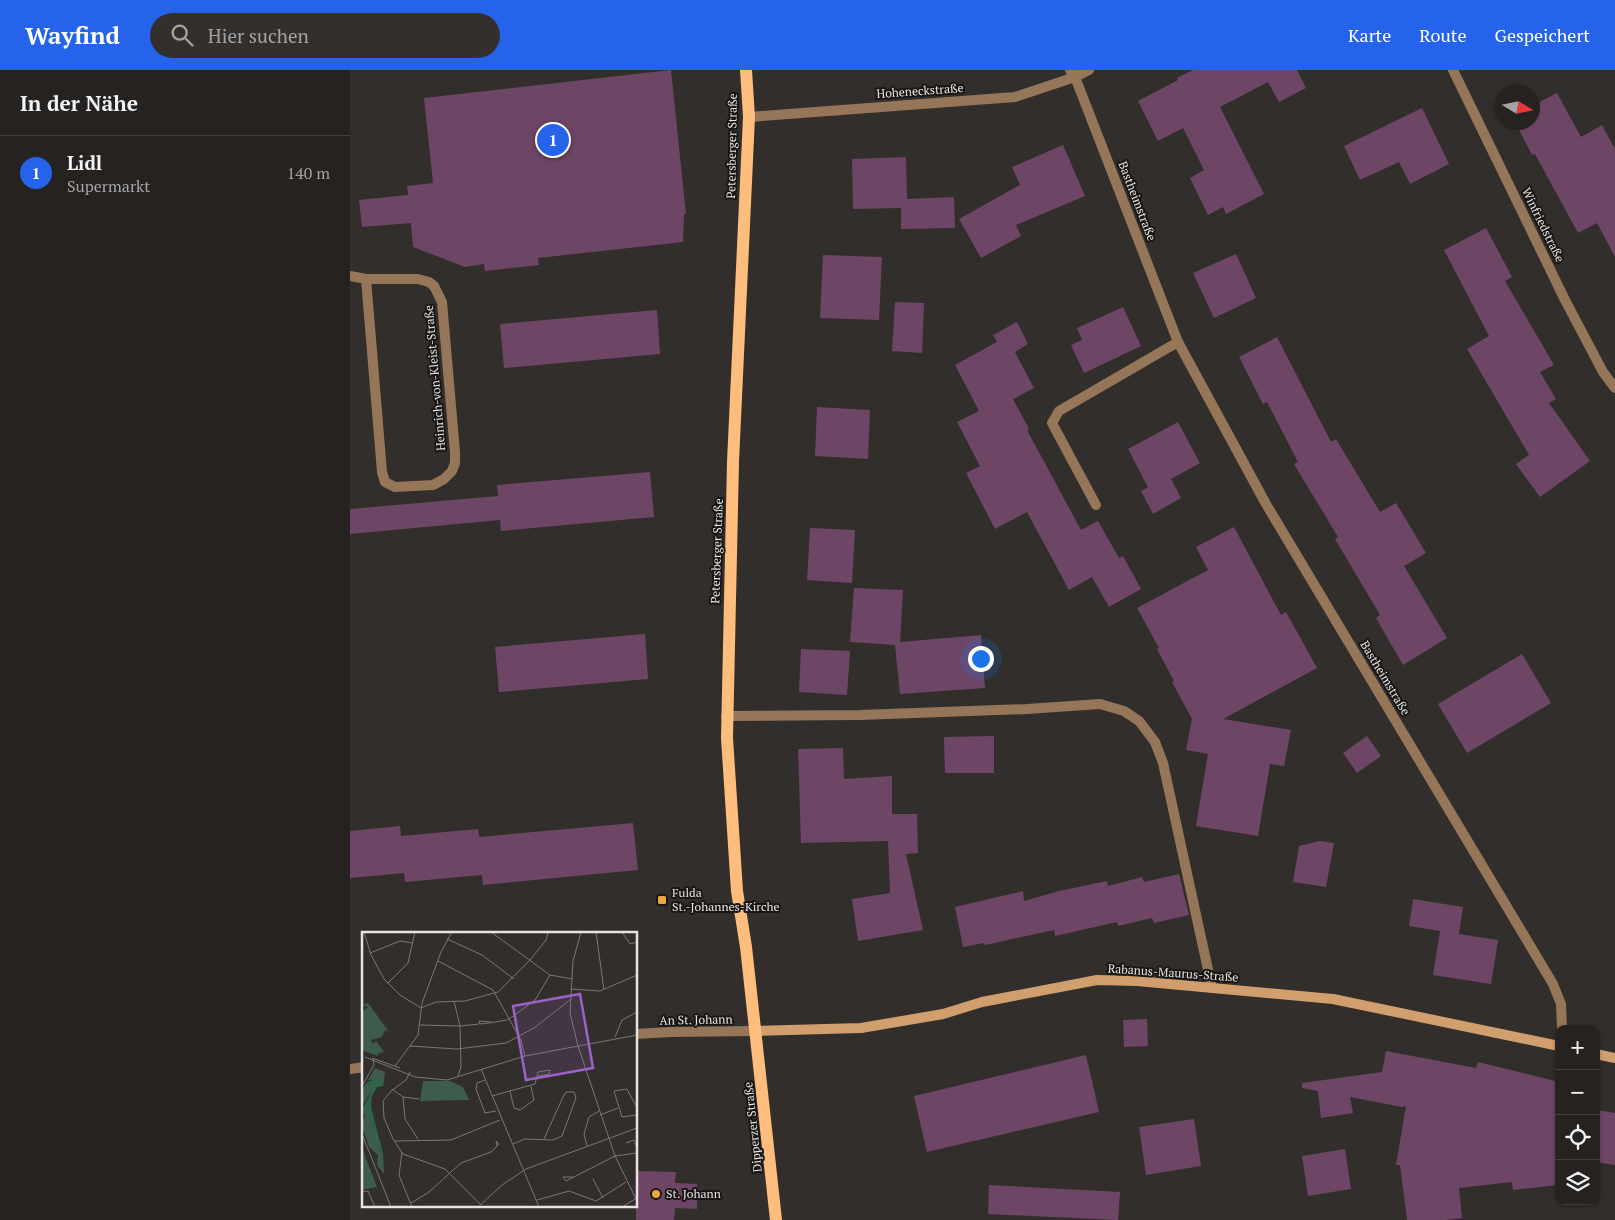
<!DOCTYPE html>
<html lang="de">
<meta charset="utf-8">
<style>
:root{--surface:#262220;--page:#322f2d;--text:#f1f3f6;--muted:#a4a4a5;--line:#423f3e;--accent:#2563eb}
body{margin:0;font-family:"PT Serif",serif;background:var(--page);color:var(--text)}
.controls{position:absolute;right:15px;bottom:15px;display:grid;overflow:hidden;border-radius:10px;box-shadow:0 1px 4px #0004}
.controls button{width:45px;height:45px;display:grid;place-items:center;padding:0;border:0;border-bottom:1px solid var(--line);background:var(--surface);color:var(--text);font:25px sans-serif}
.compass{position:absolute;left:1145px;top:15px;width:45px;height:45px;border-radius:50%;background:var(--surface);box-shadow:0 1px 4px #0004;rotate:100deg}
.you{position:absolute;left:630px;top:588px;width:18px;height:18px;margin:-12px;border:4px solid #fff;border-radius:50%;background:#1a73e8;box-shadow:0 0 0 8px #1a73e833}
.badge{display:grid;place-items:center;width:32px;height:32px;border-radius:50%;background:var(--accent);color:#fff;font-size:16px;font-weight:700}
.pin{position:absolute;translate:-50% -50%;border:2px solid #fff;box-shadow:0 1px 5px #0006}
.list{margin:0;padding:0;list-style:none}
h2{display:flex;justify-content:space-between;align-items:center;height:65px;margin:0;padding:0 20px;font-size:21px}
h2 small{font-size:16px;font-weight:400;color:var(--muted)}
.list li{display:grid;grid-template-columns:32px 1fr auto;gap:15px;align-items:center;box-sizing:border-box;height:75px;padding:0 20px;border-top:1px solid var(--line)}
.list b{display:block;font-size:19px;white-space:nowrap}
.list p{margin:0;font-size:16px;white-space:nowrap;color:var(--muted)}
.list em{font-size:16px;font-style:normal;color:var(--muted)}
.icon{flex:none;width:28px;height:28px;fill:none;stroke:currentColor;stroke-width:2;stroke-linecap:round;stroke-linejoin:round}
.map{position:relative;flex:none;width:1265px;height:1150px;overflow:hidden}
header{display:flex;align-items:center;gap:30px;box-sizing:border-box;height:70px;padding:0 25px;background:var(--accent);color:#fff}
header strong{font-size:24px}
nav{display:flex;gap:28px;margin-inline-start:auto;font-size:18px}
.search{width:350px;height:45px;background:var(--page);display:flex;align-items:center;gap:12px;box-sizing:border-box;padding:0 18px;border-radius:28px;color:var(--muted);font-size:19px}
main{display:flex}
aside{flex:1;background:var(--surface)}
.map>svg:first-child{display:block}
.building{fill:#6e4665}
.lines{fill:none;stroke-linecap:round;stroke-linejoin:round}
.service{stroke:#967659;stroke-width:10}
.minor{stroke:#967659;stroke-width:10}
.secondary{stroke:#d19e6e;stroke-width:10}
.primary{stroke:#ffbd7d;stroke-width:12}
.poi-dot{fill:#f0a63f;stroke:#191715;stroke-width:2}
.labels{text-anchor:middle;stroke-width:4;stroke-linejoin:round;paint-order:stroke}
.street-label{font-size:12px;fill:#e7e4e2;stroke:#191715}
.poi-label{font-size:12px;fill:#e7e4e2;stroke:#191715;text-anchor:start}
.inset-road{fill:none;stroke:#7a7774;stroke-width:1}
.view{fill:#9b63ca;fill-opacity:0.15;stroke:#9b63ca;stroke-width:2.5}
.inset-edge{fill:none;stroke:#e7e4e2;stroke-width:2.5}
</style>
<header>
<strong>Wayfind</strong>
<div class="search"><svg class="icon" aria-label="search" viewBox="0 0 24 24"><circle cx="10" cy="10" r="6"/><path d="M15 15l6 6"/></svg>Hier suchen</div>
<nav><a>Karte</a><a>Route</a><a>Gespeichert</a></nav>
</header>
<main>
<aside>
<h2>In der Nähe<small></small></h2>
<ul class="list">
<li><span class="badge">1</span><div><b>Lidl</b><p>Supermarkt</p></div><em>140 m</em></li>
</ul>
</aside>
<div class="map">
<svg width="1265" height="1150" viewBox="0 0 1265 1150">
<rect width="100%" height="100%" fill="#322e2b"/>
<!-- building -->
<g class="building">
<path d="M321 0 336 144H334L333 172 188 188 189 195 135 201 134 194 115 197 63 177 61 153 12 157 9 130 58 125 57 116 83 113 74 28Z"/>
<path d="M843 0H947L956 18 929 32 918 12 870 37 914 124 876 144 873 137 858 145 840 108 854 100 833 58 808 71 788 31 828 10 827 8Z"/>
<path d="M1207 23 1231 67 1252 55 1265 79V187L1247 153 1228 163 1185 84 1182 85 1165 52H1182V36Z"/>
<path d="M1072 38 1099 94 1060 114 1049 92 1010 110 994 76Z"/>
<path d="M713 75 735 126 666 155 671 166 631 188 609 149 670 115 662 97Z"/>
<path d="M556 87 557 129 604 127 605 158 551 159V138L503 139 502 89Z"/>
<path d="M1136 158 1162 207 1155 211 1204 295 1190 302 1206 329 1199 333 1240 391 1190 427 1166 394 1179 385 1117 279 1139 266 1094 180Z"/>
<path d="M886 184 906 228 864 248 843 203Z"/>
<path d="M473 185 532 187 529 250 470 248Z"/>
<path d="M545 232 574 233 572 283 542 281Z"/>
<path d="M773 237 791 276 734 303 721 275 732 270 727 258Z"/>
<path d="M307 240 310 284 154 298 150 254Z"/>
<path d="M667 252 678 274 665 282 684 318 663 329 679 359 677 360 731 460 748 451 769 488 773 486 791 519 759 537 742 507 719 520 677 442 645 459 616 403 630 396 607 352 629 341 605 295 647 272 643 265Z"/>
<path d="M927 267 981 372 986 369 1030 442 1046 433 1076 483 1054 496 1097 568 1053 595 1026 548 1030 545 985 469 988 467 944 394 948 392 917 332 913 334 889 287Z"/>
<path d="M467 337 520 340 518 389 465 386Z"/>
<path d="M828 352 850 393 821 409 831 428 803 444 791 421 798 417 778 379Z"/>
<path d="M300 402 304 447 151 461 150 450 0 464V439L148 426 147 415Z"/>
<path d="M884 457 931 545 936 542 967 598 873 649 941 660 934 696 920 694 908 766 846 756 858 684 836 680 842 649 822 612 824 611 807 579 809 578 787 538 858 500 846 477Z"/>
<path d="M460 458 505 460 502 513 457 510Z"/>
<path d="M504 518 553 520 550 572 631 565 635 618 550 624 545 575 500 572Z"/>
<path d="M295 564 298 609 149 622 145 577Z"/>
<path d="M451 579 500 581 497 625 449 622Z"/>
<path d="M1172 584 1201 633 1117 683 1088 634Z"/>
<path d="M644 666V703H595L594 667Z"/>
<path d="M1017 666 1031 686 1007 703 993 683Z"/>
<path d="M493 678 494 709 542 706V744H567L568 783 556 784 573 860 508 871 502 829 540 823 538 771 451 773 448 679Z"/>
<path d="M283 753 288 800 133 815 132 805 55 812 54 803 0 808V761L50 756 51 766 128 759 129 767Z"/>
<path d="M970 771 984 773 976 817 943 812 949 776Z"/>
<path d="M829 804 839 845 804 853 802 848 768 856 767 852 705 866 704 860 635 875 634 873 613 877 605 837 673 821 674 831 709 821 757 811 758 816 792 807 794 812Z"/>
<path d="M1063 829 1113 837 1109 864 1148 870 1141 914 1083 905 1090 861 1059 856Z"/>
<path d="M797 949 798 976 774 977 773 950Z"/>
<path d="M1036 981 1126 998 1128 992 1209 1012V1115L1163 1120 1162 1112 1109 1118 1112 1148 1095 1150H1057L1050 1095H1046L1056 1036 1052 1037 1000 1027 1003 1043 971 1048 968 1021 952 1018V1013L1032 1002Z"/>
<path d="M736 985 749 1042 577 1082 564 1026Z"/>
<path d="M1246 1040 1265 1043V1095L1246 1092Z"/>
<path d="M844 1049 851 1096 796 1105 789 1057Z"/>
<path d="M995 1079 1001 1119 958 1126 952 1086Z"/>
<path d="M286 1101 326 1102 325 1113 347 1114V1139L325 1138 324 1150H286Z"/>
<path d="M639 1115 770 1122 768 1150 638 1144Z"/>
</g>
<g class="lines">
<!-- service -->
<path class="service" d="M376 646 510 645 677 639 750 634 774 641 789 651 805 672 813 693 862 918"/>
<!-- minor -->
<g class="minor">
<path d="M720 0 725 7 828 272 916 434 1203 914 1211 934 1212 959"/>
<path d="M1103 0 1215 230 1253 302 1265 318"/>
<path d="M399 47 665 27 725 7 739 0"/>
<path d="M0 206 16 209H68L79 212 84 216 92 232 105 382V393L102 401 94 409 83 415 45 417 35 412 32 402 16 209"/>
<path d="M746 435 702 353 709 341 828 272"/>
<path d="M286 964 320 962 406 961"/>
<path d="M0 999 14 997"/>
</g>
<!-- secondary -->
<g class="secondary">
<path d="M406 961 511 958 593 944 632 932 747 910 787 911 983 929 1209 976"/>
<path d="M1246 984 1265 988"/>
</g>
<!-- primary -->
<path class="primary" d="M396 0 399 47 383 392 377 668 387 821 396 877 426 1150"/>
</g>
<!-- markers -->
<g class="poi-dot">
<rect x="307" y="825" width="10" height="10" rx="2.5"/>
<circle cx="306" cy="1124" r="5"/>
</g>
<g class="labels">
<!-- street labels -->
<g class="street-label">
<text transform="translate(570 21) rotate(-4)" y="4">Hoheneckstraße</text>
<text transform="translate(382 76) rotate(-89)" y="4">Petersberger Straße</text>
<text transform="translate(787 131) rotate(69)" y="4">Bastheimstraße</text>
<text transform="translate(1193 155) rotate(64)" y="4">Winfriedstraße</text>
<text transform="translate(85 308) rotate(-95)" y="4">Heinrich-von-Kleist-Straße</text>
<text transform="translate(367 481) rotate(-88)" y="4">Petersberger Straße</text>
<text transform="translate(1035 608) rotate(59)" y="4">Bastheimstraße</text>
<text transform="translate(823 903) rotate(4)" y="4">Rabanus-Maurus-Straße</text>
<text transform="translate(346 950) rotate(-1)" y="4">An St. Johann</text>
<text transform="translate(403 1057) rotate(-96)" y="4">Dipperzer Straße</text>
</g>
<!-- poi labels -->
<g class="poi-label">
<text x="322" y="827">Fulda<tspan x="322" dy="14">St.-Johannes-Kirche</tspan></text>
<text x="316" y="1128">St. Johann</text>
</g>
</g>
<!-- overview -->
<g transform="translate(12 862)">
<rect width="275" height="275" fill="#322e2b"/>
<path d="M6 71 27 100 23 98 20 105 9 108 11 112 14 109 22 120 17 121 16 124 0 118V80L6 75 0 73ZM13 136 23 140 22 149 6 148ZM61 149H88L101 155 107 168 58 169ZM5 150 10 159 0 174V157ZM0 178 11 192 15 213 21 221 22 242 15 233 16 223 7 215 0 193 3 184ZM0 216 15 255 0 258Z" fill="#3e5c4c"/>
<path d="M15 147 22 149 21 154 15 155 10 164 9 175 21 221 14 212 11 192 0 178 10 159 5 150Z" fill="#2f634a"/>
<path class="inset-road" d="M2 0 9 23 22 47 38 63 59 76M129 0 188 43 210 47M234 0 242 58M260 0 268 12 275 10M85 7 120 23 152 47M8 21 38 9 50 11M76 29 131 58 159 108 163 124M26 51 46 31 53 0M209 57 238 59 275 43M92 69 98 94 99 135 96 144M59 76 74 70 103 69 136 60 168 28 184 8 186 0M129 90 117 89 118 92 127 91 145 88 150 85 173 68 188 43M58 93 98 94M98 94 117 92M253 105 260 88 275 80M48 114 95 117 144 111 172 96 209 67M216 114 253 224 275 269M216 114 208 81 211 29 219 0M3 125 53 145 85 148 163 124 275 103M10 126 38 136M33 134 56 103 60 71 79 20 90 0M119 137 177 275M48 140 44 148 29 159 21 169 22 186 31 207 41 222 83 237 119 273M123 148 115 151 114 157 123 181 134 179M0 154 12 133 11 126M30 157 41 165 57 167M148 159 152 176 158 178 172 168 169 154M130 164 173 152 176 140 188 138 187 142 176 144M41 165 43 187 56 207M275 176 265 157 252 159 260 185 275 183M238 183 256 176M0 202 29 275M32 209 89 208 138 188M264 211 272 208 275 216M151 212 163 207 191 208 200 204 214 166 212 160H204L201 165 182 207M225 214 222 202 227 185 237 179M40 220 37 243 50 275M211 245H201L204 249 253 224 275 221M231 247 241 266M0 260 6 259 13 275M175 268 207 259 234 269 264 250M49 271 67 260 99 231 129 220 137 212 134 209 135 214M116 275 140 253 164 237 275 196M260 275 273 267"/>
<path class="view" d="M218 62 231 136 164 148 151 74Z"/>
<rect width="275" height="275" class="inset-edge"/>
</g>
</svg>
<div class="controls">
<button>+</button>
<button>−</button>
<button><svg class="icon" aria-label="locate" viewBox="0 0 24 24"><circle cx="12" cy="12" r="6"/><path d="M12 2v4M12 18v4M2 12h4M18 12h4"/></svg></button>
<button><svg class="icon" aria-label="layers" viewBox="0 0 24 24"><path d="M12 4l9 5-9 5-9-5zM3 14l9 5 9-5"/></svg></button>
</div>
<svg class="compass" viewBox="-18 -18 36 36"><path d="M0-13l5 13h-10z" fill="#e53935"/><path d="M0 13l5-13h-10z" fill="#a4a4a5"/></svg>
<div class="you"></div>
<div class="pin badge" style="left:203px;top:70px">1</div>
</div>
</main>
